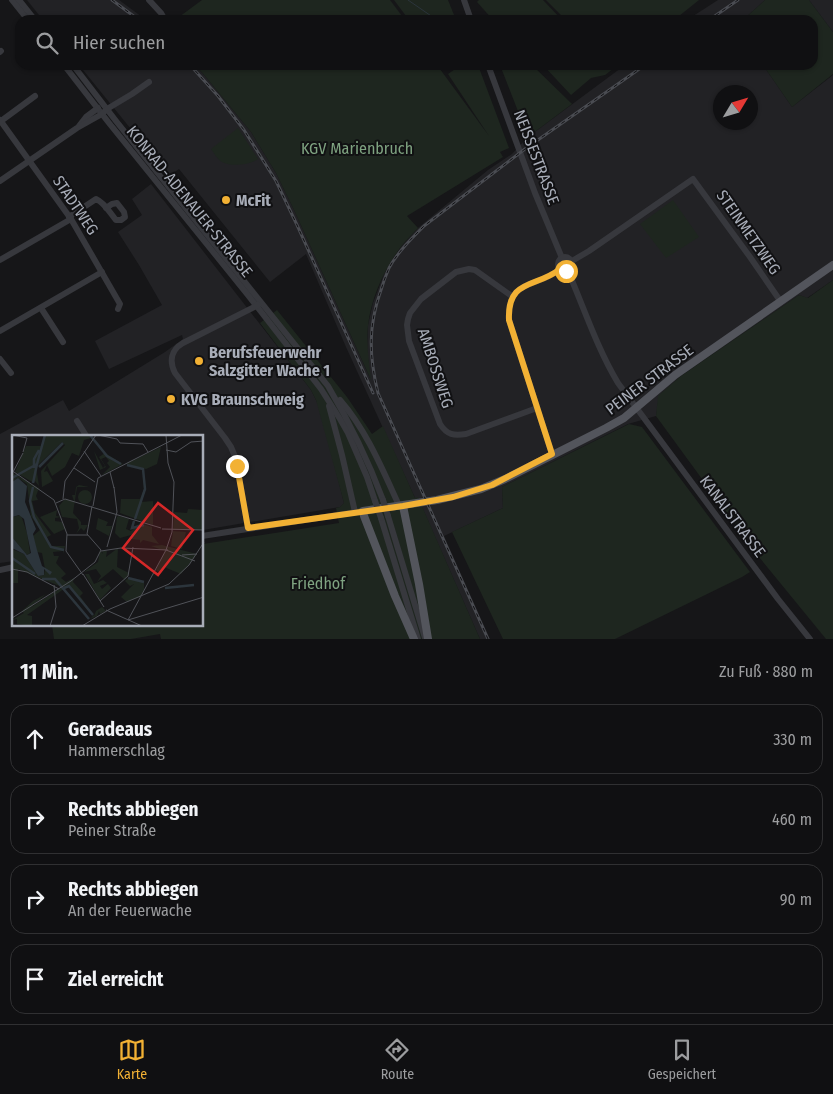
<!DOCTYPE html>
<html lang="de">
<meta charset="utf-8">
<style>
:root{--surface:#101012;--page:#19191b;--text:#f1f3f6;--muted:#9c9d9f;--line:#303032;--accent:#f2b134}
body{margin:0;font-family:"Fira Sans Condensed",sans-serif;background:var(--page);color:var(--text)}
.compass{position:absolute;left:713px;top:85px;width:45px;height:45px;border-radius:50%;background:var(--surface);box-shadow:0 1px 4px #0004;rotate:52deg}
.stop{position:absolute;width:15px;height:15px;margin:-11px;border:4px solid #f2b134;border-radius:50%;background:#fff}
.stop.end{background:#f2b134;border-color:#fff;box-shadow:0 1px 5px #0008}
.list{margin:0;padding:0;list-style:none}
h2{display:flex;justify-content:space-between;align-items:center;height:65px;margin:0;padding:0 20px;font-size:21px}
h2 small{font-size:16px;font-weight:400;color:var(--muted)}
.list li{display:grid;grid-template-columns:32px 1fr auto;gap:15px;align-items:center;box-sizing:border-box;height:70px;margin:0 10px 10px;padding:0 10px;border:1px solid var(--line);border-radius:15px}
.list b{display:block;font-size:19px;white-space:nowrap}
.list p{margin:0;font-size:16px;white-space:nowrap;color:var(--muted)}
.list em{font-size:16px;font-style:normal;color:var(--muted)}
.icon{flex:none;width:28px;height:28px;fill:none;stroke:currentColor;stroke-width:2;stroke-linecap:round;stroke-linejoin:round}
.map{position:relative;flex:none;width:833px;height:639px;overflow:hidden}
.search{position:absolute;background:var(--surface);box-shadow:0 1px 4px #0004;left:15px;right:15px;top:15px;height:55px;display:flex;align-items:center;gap:12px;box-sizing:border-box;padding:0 18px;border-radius:15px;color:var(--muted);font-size:19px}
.sheet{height:385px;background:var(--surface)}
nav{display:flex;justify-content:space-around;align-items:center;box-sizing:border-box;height:70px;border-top:1px solid var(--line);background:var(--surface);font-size:14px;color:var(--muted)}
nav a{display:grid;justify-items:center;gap:2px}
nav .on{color:var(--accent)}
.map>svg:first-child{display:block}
.built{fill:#222225;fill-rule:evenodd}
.green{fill:#1e261f}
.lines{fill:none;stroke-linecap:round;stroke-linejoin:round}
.stream{stroke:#2c353c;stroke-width:1}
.minor{stroke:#37383d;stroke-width:6}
.major{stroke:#53555c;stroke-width:8}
.rail-casing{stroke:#4a4c52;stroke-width:3}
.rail{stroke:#111113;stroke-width:1;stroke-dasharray:4;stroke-linecap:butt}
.minor-bridge{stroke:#37383d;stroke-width:6}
.route{stroke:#f2b134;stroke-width:6}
.poi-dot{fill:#f2b134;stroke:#111113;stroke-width:2}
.labels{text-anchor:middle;stroke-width:4;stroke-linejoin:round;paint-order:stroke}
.park-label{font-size:16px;fill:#7fa381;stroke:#111113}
.street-label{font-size:16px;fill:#a8adb8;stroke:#111113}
.poi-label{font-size:16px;font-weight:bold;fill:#a8adb8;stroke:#111113;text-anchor:start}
.inset-river{fill:none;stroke:#2c353c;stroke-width:2.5}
.inset-road{fill:none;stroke:#505258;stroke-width:1}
.view{fill:#d62828;fill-opacity:0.15;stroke:#d62828;stroke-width:2.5}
.inset-edge{fill:none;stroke:#a8adb8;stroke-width:2.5}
</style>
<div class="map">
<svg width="833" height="639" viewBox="0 0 833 639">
<rect width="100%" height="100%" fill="#161618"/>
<!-- built -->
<g class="built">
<path d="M27 0H119L146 20H43Z"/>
<path d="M718 0H765L743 20H687Z"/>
<path d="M809 0H833V32Z"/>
<path d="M79 65H195L205 76 251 132 276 173 295 212 370 378 367 349 368 325 373 303 384 274 401 247 418 228 488 170 512 154 528 137 625 65H763L792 107 833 75V280L807 298 799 295 681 376 659 396 656 416 628 424 502 487 503 508 444 536 490 639H480L418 498H415L346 347 306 254 270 282 179 169 169 176ZM720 92H750V122H720Z"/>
<path d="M151 184 311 390 316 400 321 412 344 503 340 507 203 530 202 437H14V561L0 563V434L63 400 69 411 165 352 183 339 182 335 109 369 95 341 162 305 139 265 118 232 142 215 132 199Z"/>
</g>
<!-- green -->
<g class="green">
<path d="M202 0H390L405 20H181L179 17Z"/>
<path d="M394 0H448L456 20H409Z"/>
<path d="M479 0H543L562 20H493L477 2Z"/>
<path d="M546 0H699L674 20H566Z"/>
<path d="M765 0H809L833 32V74L792 107 763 65H813V20H743Z"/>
<path d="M195 65H437L489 136 448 74 461 65H478L509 148 500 152 503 157 407 216 418 228C412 235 405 241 400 248 384 270 371 298 368 326 366 344 369 362 371 380L295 212 276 173 251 132 205 76Z"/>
<path d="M500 65H532L572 104 528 137Z"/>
<path d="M543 65H618L605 75 591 78 571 95Z"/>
<path d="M238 128 258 159C249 165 232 167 222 162 217 159 214 153 211 149Z"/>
<path d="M673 200 699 237 666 258 640 224Z"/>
<path d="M833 280V639H826L759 557 656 416 658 396 681 376 799 295 808 298Z"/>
<path d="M277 310 347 397 372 434 383 426 415 498 418 497 480 639H161L160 634 131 639H54L52 625H202L203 544 339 523 336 508 340 507 344 503 316 400 311 390 260 323Z"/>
<path d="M629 424 642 427 750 572 742 577 615 639H503L452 532 503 508 502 487Z"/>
</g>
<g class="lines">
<!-- stream -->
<path class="stream" d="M408 0 437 20"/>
<!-- minor -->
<g class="minor">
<path d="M12 0 28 20"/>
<path d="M19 0 35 20"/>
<path d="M149 0 161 13 165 20"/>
<path d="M464 0 471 20"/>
<path d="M0 52 1 51"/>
<path d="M64 65 109 123 248 295 321 389 340 419 348 433 367 477 375 501"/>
<path d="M73 65 116 121 328 386C350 423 368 460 383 500"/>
<path d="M488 65 535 193 562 258"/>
<path d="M0 120 71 219 120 304 118 309"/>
<path d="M1 121 35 96"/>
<path d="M79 126 86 117 98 108"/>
<path d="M0 181 77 128 102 114 107 109 132 94 149 82"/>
<path d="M69 217 96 199C105 203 110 213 116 220H121L125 217 124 212 117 203 112 204 106 208"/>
<circle cx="565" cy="264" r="7"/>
<path d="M0 260 71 219"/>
<path d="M572 261 589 251 693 179 750 257 781 302"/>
<path d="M568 271C584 308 597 348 618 383L778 599 810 639"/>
<path d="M513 297 475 270 469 269 456 272 421 299 410 313 408 319 407 325 409 341 440 424C447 435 454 436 466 434L537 408"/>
<path d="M41 308 63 342"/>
<path d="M0 331 102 272"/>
<path d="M0 359 11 373"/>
<path d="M340 400C366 430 381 466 397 501L399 506"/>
<path d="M329 406 342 455 355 512"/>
<path d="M77 421 87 437"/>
<path d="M552 454 509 320C507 277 537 289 560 269"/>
<path d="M388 516 425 638"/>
<path d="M381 518 418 639"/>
<path d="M248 528 236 459 231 447 225 438 175 373C169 361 171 350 183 343L258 305"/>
<path d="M202 536 363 511"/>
<path d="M0 570 14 567"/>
</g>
<!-- major -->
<g class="major">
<path d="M403 506 419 584 428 639"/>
<path d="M414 639 395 596 364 516 363 511 437 500 481 489 505 479 606 428 624 418 675 375 833 265"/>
</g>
<!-- rail casing -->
<g class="rail-casing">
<g id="rail">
<path d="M112 0 139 20"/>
<path d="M709 20 738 0"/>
<path d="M190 65 218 96 244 130 276 181 297 225 373 393"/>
<path d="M488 639 378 393C369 356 368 326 381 290 383 283 386 275 389 268 397 253 411 239 424 226L525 149 645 65"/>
</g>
</g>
<!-- rail -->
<use href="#rail" class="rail"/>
<!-- minor-bridge -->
<g class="minor-bridge">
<path d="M383 500 388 516"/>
<path d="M375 501 381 518"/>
</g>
</g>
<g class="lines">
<!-- route -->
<path class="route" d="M237 466 248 528 403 506 453 497 492 485 552 454 509 320C507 278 537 288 560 269L563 271H566"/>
</g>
<!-- markers -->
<g class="poi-dot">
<circle cx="226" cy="200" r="5"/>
<circle cx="199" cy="361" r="5"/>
<circle cx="171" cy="399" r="5"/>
</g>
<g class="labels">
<!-- park labels -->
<g class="park-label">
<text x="357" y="154">KGV Marienbruch</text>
<text x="318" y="589">Friedhof</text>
</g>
<!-- street labels -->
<g class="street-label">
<text transform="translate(537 157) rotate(69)" y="6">NEISSESTRASSE</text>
<text transform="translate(190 201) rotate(51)" y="6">KONRAD-ADENAUER-STRASSE</text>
<text transform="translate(76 205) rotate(56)" y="6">STADTWEG</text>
<text transform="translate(749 232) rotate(55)" y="6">STEINMETZWEG</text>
<text transform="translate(436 368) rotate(72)" y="6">AMBOSSWEG</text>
<text transform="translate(649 379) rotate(-37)" y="6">PEINER STRASSE</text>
<text transform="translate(733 516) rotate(53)" y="6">KANALSTRASSE</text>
</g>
<!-- poi labels -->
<g class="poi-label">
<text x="236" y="206">McFit</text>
<text x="209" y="358">Berufsfeuerwehr<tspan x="209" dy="18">Salzgitter Wache 1</tspan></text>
<text x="181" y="405">KVG Braunschweig</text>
</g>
</g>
<!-- overview -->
<g transform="translate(12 435)">
<rect width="191" height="191" fill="#161618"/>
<path d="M33 0H77L79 3 72 5 67 21 60 18 53 32 40 41 35 30 32 37 35 36 41 46 30 52 29 36 53 10 50 7 24 32 27 51 23 46 22 48 3 37 14 11H29ZM149 12 145 29 134 34 114 29ZM82 16 91 33 93 31 87 22 93 18 111 29 90 40 98 32 95 28 97 26 94 22 89 24 94 32 88 35ZM131 35 134 54 129 67 141 66V90L108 78 109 64H128L132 54ZM1 38 27 53 24 61 26 65 20 66 23 78 39 100 35 102 38 111H53L51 119V116L41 117 42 121H47L44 128 54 139 49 143 54 147 62 143 61 147 71 158 68 161 82 181 84 176 90 172 94 176 88 179 87 176 85 181 78 184 81 181 56 151 15 180 20 181V191L5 189V184L0 185 12 178 10 176 21 166 34 159 18 173 50 152 6 134V148H0V114L12 119 26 141 32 140 33 134 30 118 25 117 21 101 28 95 19 81 15 49 6 43 0 47ZM67 50 77 52H65L61 78 69 87V90H76L72 96 69 93 64 99 67 93 65 84 50 82 47 71 53 64 62 66 60 60H63L64 52ZM66 62a7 7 0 1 1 14 0a7 7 0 1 1-14 0ZM176 74 191 75V95H161L162 77 175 78ZM45 75 44 81 49 82 43 83V86L50 87 53 94 42 99 28 82ZM9 80 15 98 18 118 15 120 0 102V82ZM107 81 117 84 114 94 119 96 128 88 140 92V100L147 109 131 105 128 108V105L119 104V100L108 103 103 98 105 82ZM86 83 96 87 94 91H100L97 101 84 94ZM161 96 174 97 170 114 159 111ZM150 110 185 119 169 139 152 132 149 138 144 135 142 140 160 146 141 140 153 116 139 111ZM106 113 105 132 117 138 113 145 101 134 85 147 89 141 84 134 72 137 86 127 88 115 91 119 90 116H95L94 122ZM73 139H77L82 149 91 145 95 148 88 151 90 154 96 149 99 153 88 165ZM116 143 132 147V155L128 162 115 167 109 162 122 149 118 151 113 146Z" fill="#1e261f"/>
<path d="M6 43 15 51 13 67 24 94 21 99 25 115 30 131 40 137 38 140 32 134V140L26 141 12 119 0 113V102L15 120 19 118 12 84 7 80 0 82V47Z" fill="#2c353c"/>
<path class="inset-river" d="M78 0 95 21 109 29M115 30 131 34 133 54 123 84M27 32 51 8M22 33V24L27 15M0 43 25 29 33 0M21 48 25 29M21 52 18 66 22 82 39 112 52 115M122 86 120 93 132 90M0 123 23 139M116 143 132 147M30 144H43L77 184M52 153 57 151 81 180M153 153 182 150"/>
<path class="inset-road" d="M0 0 15 3 11 17M86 0 105 4 108 8 131 9 136 17M154 0 156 28 162 47 160 97 154 115 183 126M154 15 164 17 179 7 192 6M72 16 89 41M62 33 83 47M2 37 42 65M98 37 102 53M0 39 11 18M51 64 53 46 84 0M42 65 55 99 54 116 71 140M44 68 53 64 149 93M80 71 75 99 89 115M81 71 86 43 170 0M150 94 192 95M55 100H76M95 112 105 77 102 52M154 115 116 185 192 162M89 116 109 113 156 115M170 120 185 119M0 134 15 137 47 154M71 139 92 172M88 166 116 141 121 112M94 175 130 191M0 183 59 146 83 127 89 115M38 191 44 172 42 150M70 191 98 174 157 149 177 130 192 107"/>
<path class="view" d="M146 68 181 95 146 140 111 113Z"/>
<rect width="191" height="191" class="inset-edge"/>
</g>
</svg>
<svg class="compass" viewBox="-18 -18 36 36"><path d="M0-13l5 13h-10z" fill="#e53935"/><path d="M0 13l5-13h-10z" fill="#9c9d9f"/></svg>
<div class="stop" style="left:566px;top:271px"></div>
<div class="stop end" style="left:237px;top:466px"></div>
<div class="search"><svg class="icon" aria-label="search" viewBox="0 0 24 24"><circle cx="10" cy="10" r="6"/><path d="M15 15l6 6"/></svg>Hier suchen</div>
</div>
<section class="sheet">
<h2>11 Min.<small>Zu Fuß · 880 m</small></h2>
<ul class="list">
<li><svg class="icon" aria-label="ahead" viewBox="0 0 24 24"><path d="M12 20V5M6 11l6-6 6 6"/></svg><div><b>Geradeaus</b><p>Hammerschlag</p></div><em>330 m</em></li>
<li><svg class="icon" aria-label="right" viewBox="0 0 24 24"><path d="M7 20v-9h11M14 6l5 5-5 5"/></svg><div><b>Rechts abbiegen</b><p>Peiner Straße</p></div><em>460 m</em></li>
<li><svg class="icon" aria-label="right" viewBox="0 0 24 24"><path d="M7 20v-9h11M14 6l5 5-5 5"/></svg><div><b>Rechts abbiegen</b><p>An der Feuerwache</p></div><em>90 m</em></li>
<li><svg class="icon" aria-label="arrive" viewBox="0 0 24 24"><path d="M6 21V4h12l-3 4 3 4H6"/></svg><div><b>Ziel erreicht</b></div></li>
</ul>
</section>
<nav>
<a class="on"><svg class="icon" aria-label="map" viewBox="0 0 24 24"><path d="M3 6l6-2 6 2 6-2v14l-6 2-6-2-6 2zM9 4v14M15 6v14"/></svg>Karte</a>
<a><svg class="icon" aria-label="directions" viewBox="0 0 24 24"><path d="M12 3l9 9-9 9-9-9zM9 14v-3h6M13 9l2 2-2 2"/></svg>Route</a>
<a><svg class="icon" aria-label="saved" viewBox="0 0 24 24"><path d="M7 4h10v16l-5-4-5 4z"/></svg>Gespeichert</a>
</nav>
